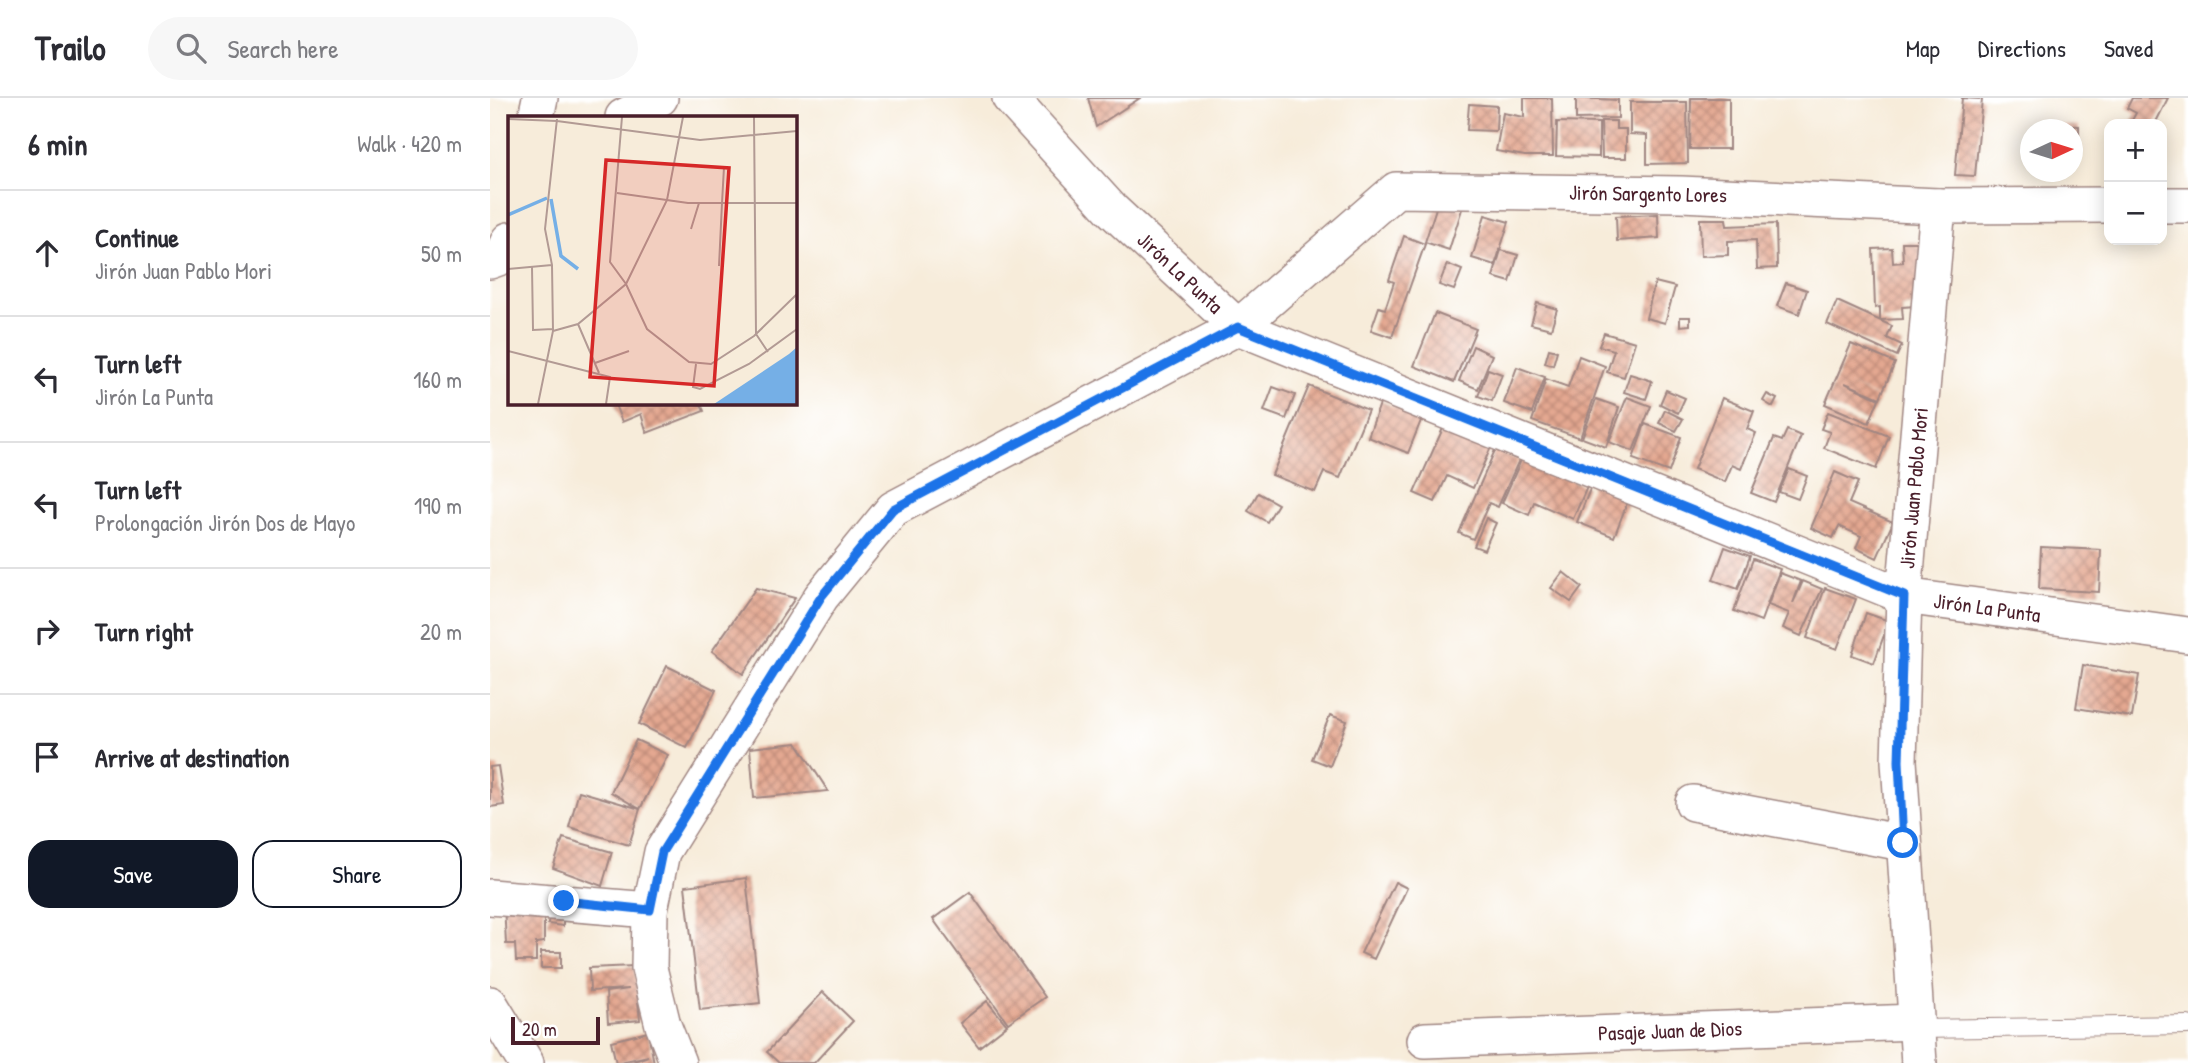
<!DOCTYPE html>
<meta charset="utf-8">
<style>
:root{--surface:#fff;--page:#f7f7f7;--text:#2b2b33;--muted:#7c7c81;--line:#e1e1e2;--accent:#111827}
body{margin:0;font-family:"Patrick Hand",sans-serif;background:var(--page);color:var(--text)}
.controls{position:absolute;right:21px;top:21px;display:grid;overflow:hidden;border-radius:14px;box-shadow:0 4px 18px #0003}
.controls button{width:63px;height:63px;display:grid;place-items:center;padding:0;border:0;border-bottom:2px solid var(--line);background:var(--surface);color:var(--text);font:35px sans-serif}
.compass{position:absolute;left:1530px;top:21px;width:63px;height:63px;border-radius:50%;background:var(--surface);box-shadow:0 4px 18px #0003;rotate:86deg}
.scale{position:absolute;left:21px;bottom:18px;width:89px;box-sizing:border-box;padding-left:7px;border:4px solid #4a1f2b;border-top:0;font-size:19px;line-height:24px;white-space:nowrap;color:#4a1f2b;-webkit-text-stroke:5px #fff;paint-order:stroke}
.stop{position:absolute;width:21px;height:21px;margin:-16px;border:5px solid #1a73e8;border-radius:50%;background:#fff}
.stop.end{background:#1a73e8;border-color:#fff;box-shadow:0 2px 7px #0008}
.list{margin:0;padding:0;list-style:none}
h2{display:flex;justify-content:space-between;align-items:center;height:91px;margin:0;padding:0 28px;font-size:30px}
h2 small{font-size:23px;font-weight:400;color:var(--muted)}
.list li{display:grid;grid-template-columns:46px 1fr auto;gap:21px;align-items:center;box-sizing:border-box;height:126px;padding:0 28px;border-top:2px solid var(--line)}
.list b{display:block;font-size:26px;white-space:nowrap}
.list p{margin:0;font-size:23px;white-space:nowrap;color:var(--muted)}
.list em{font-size:23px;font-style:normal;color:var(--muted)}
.actions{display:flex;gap:14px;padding:21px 28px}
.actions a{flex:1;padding:16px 0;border:2px solid var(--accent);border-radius:21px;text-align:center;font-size:24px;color:var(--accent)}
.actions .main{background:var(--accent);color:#fff}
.icon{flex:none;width:38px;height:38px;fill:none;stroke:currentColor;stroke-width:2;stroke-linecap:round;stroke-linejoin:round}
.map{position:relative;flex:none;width:1698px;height:965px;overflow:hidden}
header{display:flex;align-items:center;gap:42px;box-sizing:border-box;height:98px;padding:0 35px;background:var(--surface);border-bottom:2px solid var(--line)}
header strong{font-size:33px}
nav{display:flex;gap:38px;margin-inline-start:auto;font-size:24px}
.search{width:490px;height:63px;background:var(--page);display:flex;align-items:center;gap:18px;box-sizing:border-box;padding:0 24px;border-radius:38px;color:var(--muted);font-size:26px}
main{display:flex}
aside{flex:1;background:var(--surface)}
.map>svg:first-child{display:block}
.building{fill:url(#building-cross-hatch)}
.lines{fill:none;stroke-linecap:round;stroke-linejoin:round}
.service-casing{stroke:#a08682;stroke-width:20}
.minor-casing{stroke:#a08682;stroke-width:38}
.service{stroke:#fff;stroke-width:18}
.minor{stroke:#fff;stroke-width:35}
.route{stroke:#1a73e8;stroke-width:9}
.labels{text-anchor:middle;stroke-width:5;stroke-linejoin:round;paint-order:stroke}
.street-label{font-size:21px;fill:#4a1f2b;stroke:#fff}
.inset-river{fill:none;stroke:#75afe6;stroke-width:3.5}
.inset-road{fill:none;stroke:#b29a94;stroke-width:2}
.view{fill:#d62828;fill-opacity:0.15;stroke:#d62828;stroke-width:3.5}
.inset-edge{fill:none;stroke:#4a1f2b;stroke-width:3.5}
</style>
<header>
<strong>Trailo</strong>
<div class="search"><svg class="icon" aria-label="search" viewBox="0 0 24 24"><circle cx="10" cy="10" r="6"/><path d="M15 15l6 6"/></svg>Search here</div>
<nav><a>Map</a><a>Directions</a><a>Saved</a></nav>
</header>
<main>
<aside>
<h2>6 min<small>Walk · 420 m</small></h2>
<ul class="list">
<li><svg class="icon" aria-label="ahead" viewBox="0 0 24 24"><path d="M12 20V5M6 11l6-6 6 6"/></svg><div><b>Continue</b><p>Jirón Juan Pablo Mori</p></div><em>50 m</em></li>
<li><svg class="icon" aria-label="left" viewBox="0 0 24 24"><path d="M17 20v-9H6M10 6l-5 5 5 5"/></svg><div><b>Turn left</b><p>Jirón La Punta</p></div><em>160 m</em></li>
<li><svg class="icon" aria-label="left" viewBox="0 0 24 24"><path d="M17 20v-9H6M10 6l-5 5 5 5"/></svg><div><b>Turn left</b><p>Prolongación Jirón Dos de Mayo</p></div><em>190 m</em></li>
<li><svg class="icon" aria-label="right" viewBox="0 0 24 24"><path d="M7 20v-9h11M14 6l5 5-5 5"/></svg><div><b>Turn right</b></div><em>20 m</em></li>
<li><svg class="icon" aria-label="arrive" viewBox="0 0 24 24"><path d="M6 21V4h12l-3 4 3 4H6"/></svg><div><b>Arrive at destination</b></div></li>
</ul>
<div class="actions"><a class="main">Save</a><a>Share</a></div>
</aside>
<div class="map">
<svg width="1698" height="965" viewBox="0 0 1698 965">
<defs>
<pattern id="building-cross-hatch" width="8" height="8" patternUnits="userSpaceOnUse" patternTransform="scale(1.75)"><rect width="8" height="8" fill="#e4a891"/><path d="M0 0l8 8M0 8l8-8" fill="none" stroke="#b87"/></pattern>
</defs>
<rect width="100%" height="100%" fill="#fff"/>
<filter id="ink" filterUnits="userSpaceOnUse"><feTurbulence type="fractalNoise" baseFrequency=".0143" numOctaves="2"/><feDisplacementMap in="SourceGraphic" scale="14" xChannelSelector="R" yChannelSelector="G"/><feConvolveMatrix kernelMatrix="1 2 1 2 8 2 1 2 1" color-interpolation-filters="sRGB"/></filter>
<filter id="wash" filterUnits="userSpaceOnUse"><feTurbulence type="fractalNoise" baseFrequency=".00686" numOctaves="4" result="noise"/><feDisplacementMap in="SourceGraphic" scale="28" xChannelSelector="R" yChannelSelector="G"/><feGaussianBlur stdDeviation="1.57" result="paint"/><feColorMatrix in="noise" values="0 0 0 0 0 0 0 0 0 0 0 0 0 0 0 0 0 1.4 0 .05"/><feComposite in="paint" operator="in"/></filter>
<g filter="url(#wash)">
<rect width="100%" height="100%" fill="#f7ecda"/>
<g id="blocks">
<!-- building -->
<g class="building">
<path d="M598 0H650L606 29Z"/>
<path d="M1034 0H1062L1063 58H1035L1006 53 1013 15 1034 19Z"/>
<path d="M1086 0 1128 2V20L1086 21Z"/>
<path d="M1201 0H1239V51H1200Z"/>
<path d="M1472 0 1492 1 1485 78 1465 77Z"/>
<path d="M1642 0H1678L1665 26H1640L1646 15 1637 10Z"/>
<path d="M1140 4H1197L1198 65 1157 66V37L1140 36Z"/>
<path d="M979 6 1007 8 1006 33 977 32Z"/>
<path d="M1111 23H1126V31H1136V60H1112Z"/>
<path d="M1067 24 1109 25V59L1066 58Z"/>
<path d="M1569 27 1589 28V44H1582V32H1569Z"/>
<path d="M948 104 972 111 959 152 935 144Z"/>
<path d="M1168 116 1169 140 1127 143 1126 118Z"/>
<path d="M995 117 1019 124 1005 167 982 160Z"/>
<path d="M1210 121H1236L1237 128 1286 126 1287 170 1267 171 1266 142 1238 143V157L1211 158Z"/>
<path d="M914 138 935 146 902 239 881 232 889 209 895 211 904 184 899 182Z"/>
<path d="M1412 144H1431L1426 208 1412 209 1413 221 1390 222V209L1385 210 1383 151 1402 150 1403 165 1413 164Z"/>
<path d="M1011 152 1028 157 1020 184 1003 179Z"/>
<path d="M957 166 972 172 964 192 949 187Z"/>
<path d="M1165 184 1185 189 1175 225 1156 220Z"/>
<path d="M1296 185 1317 192 1309 216 1287 208Z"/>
<path d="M1347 203 1402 228 1397 240 1412 247 1407 258 1337 226Z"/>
<path d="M1047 205 1067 211 1061 231 1041 226Z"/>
<path d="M945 215 986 231 964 284 924 268Z"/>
<path d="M1190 219H1200V227L1190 228Z"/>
<path d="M1114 235 1145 244 1134 279 1117 274 1124 252 1109 248Z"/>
<path d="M1361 246 1405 265 1390 300 1355 285 1389 301 1379 325 1335 306Z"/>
<path d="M983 248 1002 257 988 291 969 283Z"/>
<path d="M1059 251 1067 253 1063 267 1055 265Z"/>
<path d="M1089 258 1115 268 1090 340 1042 323 1056 281 1078 289Z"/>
<path d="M1027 269 1055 279 1042 315 1014 305Z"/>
<path d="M998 271 1012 276 1002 303 988 298Z"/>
<path d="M1140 276 1162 283 1156 301 1134 294Z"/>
<path d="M819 288 878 312 850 380 834 374 825 394 782 377Z"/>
<path d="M783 289 805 297 796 321 774 313Z"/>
<path d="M1176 292 1195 300 1188 315 1170 306Z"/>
<path d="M1277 296 1287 301 1283 309 1273 303Z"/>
<path d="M1137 299 1161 308 1143 353 1119 344Z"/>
<path d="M1232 300 1264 313 1257 331 1266 335 1251 371 1242 367 1235 384 1204 371Z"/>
<path d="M1106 301 1129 309 1116 349 1092 340Z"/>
<path d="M891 303 932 320 918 355 878 339Z"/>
<path d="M124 304H210L214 313 157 335 151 316 132 324Z"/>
<path d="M1175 312 1193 321 1186 333 1169 325Z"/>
<path d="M1338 314 1399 338 1386 371 1334 350 1340 334 1331 331Z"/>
<path d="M1155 326 1191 339 1179 374 1143 361Z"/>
<path d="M954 328 1001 349 983 390 957 378 945 404 924 395Z"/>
<path d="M1297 332 1311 338 1284 404 1261 395 1284 340 1292 343Z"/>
<path d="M1005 352 1029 362 1008 409 999 405 983 441 969 435Z"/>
<path d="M1032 360 1097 389 1083 421 1044 404 1039 417 1012 405Z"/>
<path d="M1299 371 1317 378 1308 401 1289 394Z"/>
<path d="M1345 374 1368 384 1359 405 1403 424 1387 460 1366 450 1371 438 1349 428 1343 440 1321 430Z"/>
<path d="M1102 386 1139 400 1124 439 1087 424Z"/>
<path d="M768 395 788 406 777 424 758 413Z"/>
<path d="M996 420 1006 425 994 452 984 448Z"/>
<path d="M1235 449 1260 458 1248 491 1223 482Z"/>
<path d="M1551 449 1611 452 1609 494 1549 491Z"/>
<path d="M1263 461 1290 471 1271 523 1244 513Z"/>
<path d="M1073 474 1092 489 1081 504 1061 490Z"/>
<path d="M1290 475 1311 483 1303 505 1313 483 1332 491 1311 538 1293 530 1299 515 1278 507Z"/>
<path d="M266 490 305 500 253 576 222 553Z"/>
<path d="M1335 490 1366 501 1347 551 1317 540Z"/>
<path d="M1376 515 1399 523 1384 565 1362 557Z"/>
<path d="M1593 567 1649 577 1642 619 1586 610Z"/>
<path d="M177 568 226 592 197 650 149 626Z"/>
<path d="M840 617 857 623 840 668 822 661Z"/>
<path d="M146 642 178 657 150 711 121 694Z"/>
<path d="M307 645 338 693 264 700 260 650Z"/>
<path d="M8 668 14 707 0 709V669Z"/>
<path d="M89 693 150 711 139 747 79 729Z"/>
<path d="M73 740 122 754 112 788 63 770Z"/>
<path d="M256 780 270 905 210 912 195 788Z"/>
<path d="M905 784 917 790 884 861 871 855Z"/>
<path d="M480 794 555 899 518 925 443 821Z"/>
<path d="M14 805 54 807V844L46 845V863H26L25 846H16Z"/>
<path d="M60 807H73V828L58 826Z"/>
<rect x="51" y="854" width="20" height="16"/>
<path d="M144 868 150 922 118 925 116 894 139 891 100 893 99 870Z"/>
<path d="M333 894 363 923 324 965H289L277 954Z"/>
<path d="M497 903 517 927 489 949 470 925Z"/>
<path d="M158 934 164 965H140L158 958 126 965 121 943Z"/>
</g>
</g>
</g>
<g filter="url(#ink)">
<use href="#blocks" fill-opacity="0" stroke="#a08682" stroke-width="2"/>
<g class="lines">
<!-- service casing -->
<g class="service-casing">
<path id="service" d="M1426 931 1698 927"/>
</g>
<!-- minor casing -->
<g class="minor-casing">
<g id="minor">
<path d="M520 0 622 112 748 229 1414 498 1698 537"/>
<path d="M46 19 50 0"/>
<path d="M133 19 170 0"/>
<path d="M1672 107H1698"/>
<path d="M0 163 11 159 19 142"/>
<path d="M1203 705 1413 745"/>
<path d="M0 799 160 812"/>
<path d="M0 906 36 965"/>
<path d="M935 942 1426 924"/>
<path d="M188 965 173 927 159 870 160 812 172 754 331 499 403 411 748 229 906 92 1191 96 1448 108 1619 107"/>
<path d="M1429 965 1409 663 1414 498 1448 108"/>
</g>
</g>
<!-- service -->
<use href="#service" class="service"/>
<!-- minor -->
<use href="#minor" class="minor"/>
</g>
</g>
<g class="lines" filter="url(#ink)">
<!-- route -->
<path class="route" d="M74 803 160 812 172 754 331 499 403 411 748 229 1414 498 1409 663 1413 745"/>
</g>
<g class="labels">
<!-- street labels -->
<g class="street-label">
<text transform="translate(1158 96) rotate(1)" y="7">Jirón Sargento Lores</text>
<text transform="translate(690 175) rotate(43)" y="7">Jirón La Punta</text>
<text transform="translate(1424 390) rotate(-85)" y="7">Jirón Juan Pablo Mori</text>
<text transform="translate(1497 510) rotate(8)" y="7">Jirón La Punta</text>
<text transform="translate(1180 933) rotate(-2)" y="7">Pasaje Juan de Dios</text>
</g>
</g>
<!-- overview -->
<g transform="translate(18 18)">
<rect width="289" height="289" fill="#f7ecda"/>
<path d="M289 231V288H206L281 238Z" fill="#75afe6"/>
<path class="inset-river" d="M43 83 53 140 70 153M0 99 39 82"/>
<path class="inset-road" d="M114 1 102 146 118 168 139 213 181 246 203 248 246 220 289 178M246 1 248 218 260 236M0 3 49 5 192 24 289 15M109 77 180 87H289M214 87 216 51M183 113 191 87M211 150 214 87M24 151 25 214 45 213M0 153 44 149M70 208 91 257M45 215 70 208 118 168 159 84 175 1M0 235 102 261 98 288M87 247 121 235M188 248 185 271 192 273 241 248 289 213M30 288 45 215 44 149 37 113 49 3"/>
<path class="view" d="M98 44 221 52 206 270 82 261Z"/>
<rect width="289" height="289" class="inset-edge"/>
</g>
</svg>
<div class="controls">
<button>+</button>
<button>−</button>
</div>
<svg class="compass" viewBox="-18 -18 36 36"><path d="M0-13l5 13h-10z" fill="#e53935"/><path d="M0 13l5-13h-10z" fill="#7c7c81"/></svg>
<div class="scale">20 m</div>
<div class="stop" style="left:1413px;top:745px"></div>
<div class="stop end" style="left:74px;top:803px"></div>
</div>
</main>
